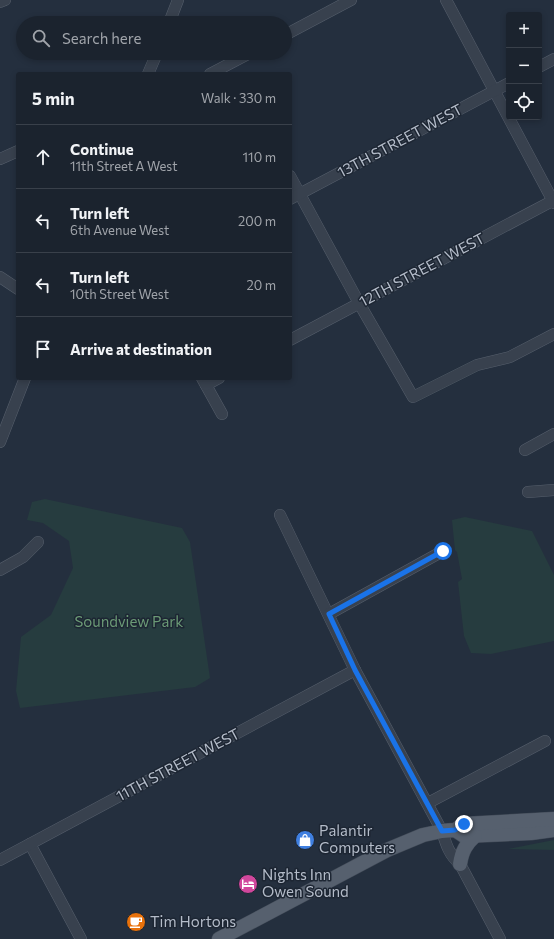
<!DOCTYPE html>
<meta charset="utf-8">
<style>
:root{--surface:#1b232e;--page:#282f3a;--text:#f1f3f6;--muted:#a0a4aa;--line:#39404a}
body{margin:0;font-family:Commissioner,sans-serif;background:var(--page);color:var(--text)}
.controls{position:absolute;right:12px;top:12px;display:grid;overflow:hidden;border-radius:4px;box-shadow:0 2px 6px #0003}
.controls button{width:36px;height:36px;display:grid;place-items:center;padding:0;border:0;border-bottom:1px solid var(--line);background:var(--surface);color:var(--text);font:20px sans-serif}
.stop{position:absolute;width:12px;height:12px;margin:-9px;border:3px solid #1a73e8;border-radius:50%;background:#fff}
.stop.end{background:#1a73e8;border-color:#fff;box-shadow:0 1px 4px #0008}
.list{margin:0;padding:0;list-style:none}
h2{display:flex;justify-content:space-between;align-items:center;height:52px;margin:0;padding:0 16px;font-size:17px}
h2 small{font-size:13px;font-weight:400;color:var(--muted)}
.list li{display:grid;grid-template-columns:26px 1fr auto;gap:12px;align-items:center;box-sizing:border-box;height:64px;padding:0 16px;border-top:1px solid var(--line)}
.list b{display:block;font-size:15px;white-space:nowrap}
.list p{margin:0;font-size:13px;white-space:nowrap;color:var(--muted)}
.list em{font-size:13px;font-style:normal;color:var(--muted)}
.icon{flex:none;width:22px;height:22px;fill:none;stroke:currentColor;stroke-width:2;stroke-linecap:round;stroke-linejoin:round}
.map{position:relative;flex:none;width:554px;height:939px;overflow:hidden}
.search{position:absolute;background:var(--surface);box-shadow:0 2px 6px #0003;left:16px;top:16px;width:276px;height:44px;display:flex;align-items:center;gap:10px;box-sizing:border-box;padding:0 14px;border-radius:22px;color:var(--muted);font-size:15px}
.panel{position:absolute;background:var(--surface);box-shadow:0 2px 6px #0003;left:16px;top:72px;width:276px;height:308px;border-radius:4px}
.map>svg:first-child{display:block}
.green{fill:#263c3f}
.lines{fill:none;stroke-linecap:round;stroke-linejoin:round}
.minor-casing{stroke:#565f6c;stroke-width:12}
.major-casing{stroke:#414a57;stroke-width:15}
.minor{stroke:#38414e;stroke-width:11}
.major{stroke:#56606e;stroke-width:14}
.route{stroke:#1a73e8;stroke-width:5}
.labels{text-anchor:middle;stroke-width:3;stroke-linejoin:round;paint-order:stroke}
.street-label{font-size:15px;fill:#b4bcc9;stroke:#1d2633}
.park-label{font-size:15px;fill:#6b9a76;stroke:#1d2633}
.poi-label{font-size:15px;fill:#b4bcc9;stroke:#1d2633;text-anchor:start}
</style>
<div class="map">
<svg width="554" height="939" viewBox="0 0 554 939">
<rect width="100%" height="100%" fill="#242f3e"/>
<!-- green -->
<g class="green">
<path d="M45 499 182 528 190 542 210 678 195 687 20 708 16 691 21 637 51 615 73 568 69 541 43 523 27 520 32 502Z"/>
<path d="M465 517 532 531 554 575V641L491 654 471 653 464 636 458 582 462 579 457 552 455 550 452 520Z"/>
<path d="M554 840V850L508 849Z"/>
</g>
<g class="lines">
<!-- minor casing -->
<g class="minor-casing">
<g id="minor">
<path d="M446 0 554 203"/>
<path d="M0 2 5 0"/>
<path d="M169 23 178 0"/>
<path d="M285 35 351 0"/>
<path d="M539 67 554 59"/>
<path d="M148 74 157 53"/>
<path d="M210 74 250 53"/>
<path d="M0 159 18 151"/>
<path d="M290 176 359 303 413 397 477 365 510 357 554 334"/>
<path d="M290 199 509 83"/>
<path d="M0 277 18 289"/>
<path d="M290 340 554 200"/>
<path d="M202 378 222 414"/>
<path d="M206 385 219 378"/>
<path d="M0 442 25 378"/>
<path d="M525 450 554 434"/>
<path d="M528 492 554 490"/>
<path d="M280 515 355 670 442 831C446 844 449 855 460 864L500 939"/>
<path d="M0 570 23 557 38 542"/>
<path d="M329 614 443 551"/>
<path d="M428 803 545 741"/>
<path d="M30 844 81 939"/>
<path d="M0 860 355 670"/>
</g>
</g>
<!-- major casing -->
<g class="major-casing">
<g id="major">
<path d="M455 830 464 836 531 833 554 830"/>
<path d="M460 864C462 851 466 844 475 836"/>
<path d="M219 939 387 850 423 835 442 831 455 830 464 824 554 819"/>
</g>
</g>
<!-- minor -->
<use href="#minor" class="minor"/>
<!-- major -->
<use href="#major" class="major"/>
</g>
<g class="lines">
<!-- route -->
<path class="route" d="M443 551 329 614 355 670 442 831 455 830 464 824"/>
</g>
<!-- icons -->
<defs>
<g id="shop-disc" transform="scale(1)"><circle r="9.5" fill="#3f7fe0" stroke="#1d2633"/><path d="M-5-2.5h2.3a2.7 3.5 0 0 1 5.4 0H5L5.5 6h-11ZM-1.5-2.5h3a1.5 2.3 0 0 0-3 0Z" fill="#fff"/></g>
<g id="hotel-disc" transform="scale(1)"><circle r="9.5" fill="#d1479c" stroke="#1d2633"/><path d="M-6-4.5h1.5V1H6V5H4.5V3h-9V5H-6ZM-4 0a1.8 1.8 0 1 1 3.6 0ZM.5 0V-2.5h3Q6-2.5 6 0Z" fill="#fff"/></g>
<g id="cafe-disc" transform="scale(1)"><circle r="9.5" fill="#e8710a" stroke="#1d2633"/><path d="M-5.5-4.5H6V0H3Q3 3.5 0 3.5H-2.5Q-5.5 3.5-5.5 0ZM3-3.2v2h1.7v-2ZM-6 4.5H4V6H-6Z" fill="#fff"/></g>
</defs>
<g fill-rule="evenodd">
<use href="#shop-disc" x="305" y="840"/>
<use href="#hotel-disc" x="248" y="884"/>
<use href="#cafe-disc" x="136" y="922"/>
</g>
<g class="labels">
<!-- street labels -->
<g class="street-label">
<text transform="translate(400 141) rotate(-28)" y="5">13TH STREET WEST</text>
<text transform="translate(422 270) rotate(-28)" y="5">12TH STREET WEST</text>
<text transform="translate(178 765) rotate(-28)" y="5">11TH STREET WEST</text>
</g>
<!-- park labels -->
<g class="park-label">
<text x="129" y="627">Soundview Park</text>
</g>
<!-- poi labels -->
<g class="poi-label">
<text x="319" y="836">Palantir<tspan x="319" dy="17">Computers</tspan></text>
<text x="262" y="880">Nights Inn<tspan x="262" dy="17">Owen Sound</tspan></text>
<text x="150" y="927">Tim Hortons</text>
</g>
</g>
</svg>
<div class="controls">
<button>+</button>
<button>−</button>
<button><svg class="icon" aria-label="locate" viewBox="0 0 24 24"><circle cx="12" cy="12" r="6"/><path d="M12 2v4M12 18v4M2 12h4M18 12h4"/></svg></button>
</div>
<div class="stop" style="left:443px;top:551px"></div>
<div class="stop end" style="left:464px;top:824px"></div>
<div class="search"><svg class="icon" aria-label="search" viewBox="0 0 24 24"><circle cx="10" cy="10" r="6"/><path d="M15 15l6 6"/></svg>Search here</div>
<section class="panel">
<h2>5 min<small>Walk · 330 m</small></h2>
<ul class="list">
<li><svg class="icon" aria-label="ahead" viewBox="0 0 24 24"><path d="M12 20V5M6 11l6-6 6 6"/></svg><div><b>Continue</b><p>11th Street A West</p></div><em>110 m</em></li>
<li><svg class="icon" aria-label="left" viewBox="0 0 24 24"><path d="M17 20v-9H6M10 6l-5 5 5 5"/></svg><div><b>Turn left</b><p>6th Avenue West</p></div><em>200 m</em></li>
<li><svg class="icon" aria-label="left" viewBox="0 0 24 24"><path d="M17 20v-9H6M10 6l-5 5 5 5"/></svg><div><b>Turn left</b><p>10th Street West</p></div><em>20 m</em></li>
<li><svg class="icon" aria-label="arrive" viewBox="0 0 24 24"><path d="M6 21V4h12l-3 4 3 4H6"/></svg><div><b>Arrive at destination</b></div></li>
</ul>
</section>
</div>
